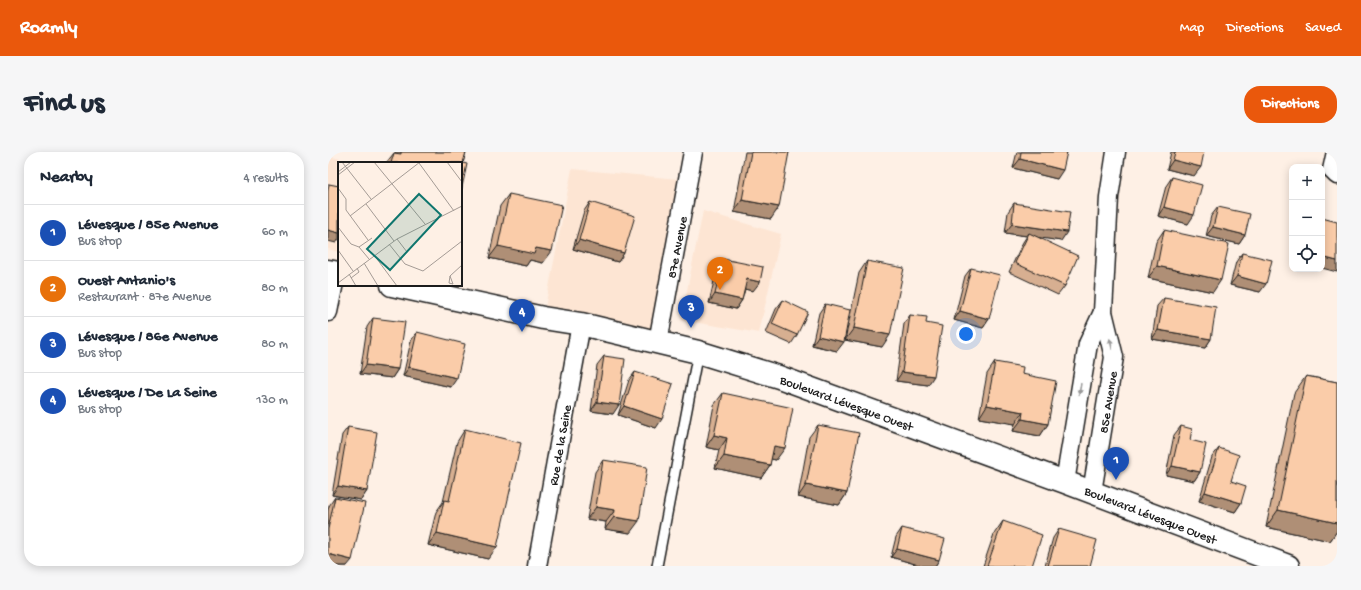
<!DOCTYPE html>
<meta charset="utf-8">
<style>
:root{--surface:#fff;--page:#f6f6f7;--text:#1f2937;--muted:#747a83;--line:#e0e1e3;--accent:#ea580c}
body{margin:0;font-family:"Gochi Hand",sans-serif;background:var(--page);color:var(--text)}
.controls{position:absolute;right:12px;top:12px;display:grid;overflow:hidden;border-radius:8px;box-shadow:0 2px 10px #0003}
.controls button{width:36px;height:36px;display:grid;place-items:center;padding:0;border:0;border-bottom:1px solid var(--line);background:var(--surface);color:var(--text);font:20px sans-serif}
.you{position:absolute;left:638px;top:182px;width:14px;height:14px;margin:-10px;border:3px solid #fff;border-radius:50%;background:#1a73e8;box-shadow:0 0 0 6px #1a73e833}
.badge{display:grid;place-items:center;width:26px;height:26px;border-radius:50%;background:var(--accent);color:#fff;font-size:13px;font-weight:700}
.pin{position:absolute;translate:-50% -33px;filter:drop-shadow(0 1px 2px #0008)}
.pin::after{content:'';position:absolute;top:21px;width:14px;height:12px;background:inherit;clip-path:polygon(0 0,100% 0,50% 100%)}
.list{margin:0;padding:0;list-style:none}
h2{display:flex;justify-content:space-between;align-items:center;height:52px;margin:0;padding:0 16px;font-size:17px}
h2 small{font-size:13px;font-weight:400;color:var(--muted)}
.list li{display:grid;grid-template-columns:26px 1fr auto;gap:12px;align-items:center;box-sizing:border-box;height:56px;padding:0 16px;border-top:1px solid var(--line)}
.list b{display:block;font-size:15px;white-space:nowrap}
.list p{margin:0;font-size:13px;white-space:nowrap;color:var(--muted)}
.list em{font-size:13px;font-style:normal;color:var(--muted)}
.icon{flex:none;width:22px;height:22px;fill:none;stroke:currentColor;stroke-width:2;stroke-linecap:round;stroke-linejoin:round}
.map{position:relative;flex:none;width:1009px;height:414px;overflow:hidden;border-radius:16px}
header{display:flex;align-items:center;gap:24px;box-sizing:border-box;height:56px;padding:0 20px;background:var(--accent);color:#fff}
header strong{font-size:19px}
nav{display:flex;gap:22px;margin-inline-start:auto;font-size:14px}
.intro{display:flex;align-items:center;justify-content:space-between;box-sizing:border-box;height:96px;padding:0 24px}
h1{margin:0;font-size:28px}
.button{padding:10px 18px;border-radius:16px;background:var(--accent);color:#fff;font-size:14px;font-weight:700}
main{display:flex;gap:24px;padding:0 24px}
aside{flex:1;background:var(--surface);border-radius:16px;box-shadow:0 2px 10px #0003}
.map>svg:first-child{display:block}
.built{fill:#fde5d3}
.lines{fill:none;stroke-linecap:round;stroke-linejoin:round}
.service-casing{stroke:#1c1c1c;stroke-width:12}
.minor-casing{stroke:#1c1c1c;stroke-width:21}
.tertiary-casing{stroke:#1c1c1c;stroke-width:25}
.service{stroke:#fff;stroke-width:9}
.minor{stroke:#fff;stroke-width:18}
.tertiary{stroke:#fff;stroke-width:22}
.wall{fill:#d7af91;stroke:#1c1c1c}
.shaded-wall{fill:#af8f76;stroke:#1c1c1c}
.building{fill:#facca9;stroke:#1c1c1c}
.oneway{fill:#999}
.labels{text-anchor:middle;stroke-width:3;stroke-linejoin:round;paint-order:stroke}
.street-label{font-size:13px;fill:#1c1c1c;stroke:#fff}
.inset-road{fill:none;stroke:#a49b95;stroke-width:1}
.view{fill:#0f766e;fill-opacity:0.15;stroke:#0f766e;stroke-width:2}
.inset-edge{fill:none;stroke:#1c1c1c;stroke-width:2}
</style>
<header>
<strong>Roamly</strong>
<nav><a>Map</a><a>Directions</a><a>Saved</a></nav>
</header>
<div class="intro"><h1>Find us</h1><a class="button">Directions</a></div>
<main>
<aside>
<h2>Nearby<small>4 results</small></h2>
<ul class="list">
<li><span class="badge" style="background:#1a4fb4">1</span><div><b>Lévesque / 85e Avenue</b><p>Bus stop</p></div><em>60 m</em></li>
<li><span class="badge" style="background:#e8710a">2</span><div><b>Ouest Antanio's</b><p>Restaurant · 87e Avenue</p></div><em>80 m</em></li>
<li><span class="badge" style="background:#1a4fb4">3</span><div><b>Lévesque / 86e Avenue</b><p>Bus stop</p></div><em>80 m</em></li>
<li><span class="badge" style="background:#1a4fb4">4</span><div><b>Lévesque / De La Seine</b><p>Bus stop</p></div><em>130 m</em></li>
</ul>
</aside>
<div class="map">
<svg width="1009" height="414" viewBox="0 0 1009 414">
<rect width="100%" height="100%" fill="#fef0e5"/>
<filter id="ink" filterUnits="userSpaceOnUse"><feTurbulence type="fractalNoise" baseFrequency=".025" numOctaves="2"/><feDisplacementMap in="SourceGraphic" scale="8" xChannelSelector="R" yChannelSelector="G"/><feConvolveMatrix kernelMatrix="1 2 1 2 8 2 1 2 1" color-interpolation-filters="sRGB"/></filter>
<g filter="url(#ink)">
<!-- built -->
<g class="built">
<path d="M0 4 29 11H11V100L0 97Z"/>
<path d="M244 17 361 28 330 190 215 166Z"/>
<path d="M375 59 453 82 431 181 353 168Z"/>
</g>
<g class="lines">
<!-- service casing -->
<g class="service-casing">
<path id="service" d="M329 414 370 200"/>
</g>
<!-- minor casing -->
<g class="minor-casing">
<g id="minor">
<path d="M1008 0 1004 18 1009 23"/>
<path d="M0 160 8 121"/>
<path d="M330 190 365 0"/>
<path d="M737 330 760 192 775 160"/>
<path d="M764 340 786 205 775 160 781 45 788 0"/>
<path d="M209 414 253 172"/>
</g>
</g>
<!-- tertiary casing -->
<g class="tertiary-casing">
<g id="tertiary">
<path d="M0 119 11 121"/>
<path d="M64 133 215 166 253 172 370 200 451 225 737 330 960 414"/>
</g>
</g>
<!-- service -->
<use href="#service" class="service"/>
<!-- minor -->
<use href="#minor" class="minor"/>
<!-- tertiary -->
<use href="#tertiary" class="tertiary"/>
</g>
<!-- wall -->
<g class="wall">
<path d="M68 0H138L135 11H58L66 1H67Z"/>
<path d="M417 0H461L443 67 406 60Z"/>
<path d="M689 0H739L729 27 685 16Z"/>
<path d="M843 0H876L866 24 839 17Z"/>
<path d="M844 25 860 72 830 64 838 34Z"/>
<path d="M181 42 215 111 202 108 198 114 161 106 172 54Z"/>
<path d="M262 50 296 101 290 110 245 97 256 59Z"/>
<path d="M686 51 733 89 709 85 737 134 730 143 681 120 695 90 699 84 677 81 680 60Z"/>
<path d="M890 55 917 83 911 92 878 84 883 64Z"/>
<path d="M836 78 885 140 820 126 828 90Z"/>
<path d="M914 101 932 140 902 133 908 110Z"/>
<path d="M395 107 425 139 417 137 414 148 408 157 381 151 389 116Z"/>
<path d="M539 109 554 195 517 188 531 121Z"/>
<path d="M643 116 661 167 655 176 626 168 637 124Z"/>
<path d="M836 146 883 187 877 196 824 187 829 154Z"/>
<path d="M455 148 469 183 463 192 438 181 448 157Z"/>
<path d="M497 152 509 199 484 193 491 161Z"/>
<path d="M582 163 598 171 600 233 568 229 576 172Z"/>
<path d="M45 166 70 217 64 226 32 222 39 175Z"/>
<path d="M89 180 123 235 75 224 83 189Z"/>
<path d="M276 204 285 262 263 259 269 213Z"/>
<path d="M667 210 694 222 720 272 712 284 685 279 687 272 651 266 659 222Z"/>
<path d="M307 220 328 276 290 263 301 228Z"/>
<path d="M978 224 1009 230V379L1002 389 938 375 966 241Z"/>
<path d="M395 241 448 308 443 307 442 313 433 326 387 316 391 298 378 295 386 253Z"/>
<path d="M490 273 519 341 511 353 470 345 481 285Z"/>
<path d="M853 274 862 288 872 320 866 329 838 323 846 283Z"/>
<path d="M20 275 39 339 33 348 4 343 14 283Z"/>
<path d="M137 277 160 407 100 393 108 360 115 350 129 290Z"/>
<path d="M891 296 903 329 913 351 907 360 871 349 884 305Z"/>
<path d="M275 308 302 381 277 377 278 370 259 367 267 320Z"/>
<path d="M7 345 19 414H5L0 413V359L1 354Z"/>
<path d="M675 369 704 414H655L666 382Z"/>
<path d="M574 376 611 408 607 414H594L563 405 568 385Z"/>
<path d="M731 377 762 414H717L725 386Z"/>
</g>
<!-- shaded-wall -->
<g class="shaded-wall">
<path d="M692 7 735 18 729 27 685 16Z"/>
<path d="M845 8 873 15 866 24 839 17Z"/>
<path d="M414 48 451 55 443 67 406 60Z"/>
<path d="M836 55 866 63 860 72 830 64Z"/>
<path d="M684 72 739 80 733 89 700 84 701 81 699 84 677 81Z"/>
<path d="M885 75 917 83 911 92 878 84Z"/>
<path d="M0 78 11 81V87L8 91 0 89Z"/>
<path d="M251 88 296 101 290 110 245 97Z"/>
<path d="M170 94 208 96 224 99 215 111 202 108 198 114 161 106Z"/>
<path d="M994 105 1009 109V120L994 116Z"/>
<path d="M829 114 893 128 885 140 820 126Z"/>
<path d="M909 124 938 132 932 140 902 133Z"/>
<path d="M419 127 432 130 425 139 412 136Z"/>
<path d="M387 142 414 148 408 157 381 151Z"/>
<path d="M632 159 661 167 655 176 626 168Z"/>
<path d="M526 176 562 183 554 195 517 188Z"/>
<path d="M830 178 883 187 877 196 824 187Z"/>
<path d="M490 184 516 190 509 199 484 193Z"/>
<path d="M38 213 70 217 64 226 32 222Z"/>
<path d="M81 215 129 226 123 235 75 224Z"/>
<path d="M574 220 606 224 600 233 568 229Z"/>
<path d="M269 250 291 253 285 262 263 259Z"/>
<path d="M659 253 695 260 687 272 651 266Z"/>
<path d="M296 254 334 267 328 276 290 263Z"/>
<path d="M694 267 720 272 712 284 685 279Z"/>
<path d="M386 283 399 286 391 298 378 295Z"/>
<path d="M446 294 457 296 448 308 437 306Z"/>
<path d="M396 304 442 313 433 326 387 316Z"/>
<path d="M844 314 872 320 866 329 838 323Z"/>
<path d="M478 333 519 341 511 353 470 345Z"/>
<path d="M10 334 39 339 33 348 4 343Z"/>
<path d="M877 340 913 351 907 360 871 349Z"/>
<path d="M268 355 287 358 278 370 259 367Z"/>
<path d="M950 358 1009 371V379L1002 389 938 375Z"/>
<path d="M286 365 311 369 302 381 277 377Z"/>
<path d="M109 381 169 395 160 407 100 393Z"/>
<path d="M569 397 611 408 607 414H594L563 405Z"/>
<path d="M0 402 24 408 19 414H5L0 413Z"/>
</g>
<!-- building -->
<g class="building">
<path d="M73 0H138L135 11 139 12 133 40V11H63L66 1 73 2Z"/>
<path d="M423 0H461L451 55 414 48Z"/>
<path d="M693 0H739L735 18 692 7Z"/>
<path d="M847 0H876L873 15 845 8Z"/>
<path d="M844 25 874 33 866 63 836 55Z"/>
<path d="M1 32 11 34V81L0 78V39Z"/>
<path d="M181 42 234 53 224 99 208 96 206 102 170 94Z"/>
<path d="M262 50 307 64 296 101 251 88Z"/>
<path d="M686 51 742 60 739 80 684 72Z"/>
<path d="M890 55 922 62 917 83 885 75Z"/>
<path d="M994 66 1009 70V109L994 105Z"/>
<path d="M836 78 901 92 893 128 829 114Z"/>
<path d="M701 81 750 104 737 134 687 111Z"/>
<path d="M914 101 944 108 938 132 909 124Z"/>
<path d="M395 107 435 115 432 130 419 127 414 148 387 142Z"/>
<path d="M539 109 576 116 562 183 526 176Z"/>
<path d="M643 116 672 123 661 167 632 159Z"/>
<path d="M836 146 888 155 883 187 830 178Z"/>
<path d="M455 148 480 160 469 183 444 172Z"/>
<path d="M497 152 522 158 516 190 490 184Z"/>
<path d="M582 163 599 165 598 171 614 174 606 224 574 220Z"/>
<path d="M45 166 77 170 70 217 38 213Z"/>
<path d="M89 180 137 192 129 226 81 215Z"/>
<path d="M276 204 297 207 291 253 269 250Z"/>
<path d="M667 210 695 215 694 222 728 229 720 272 694 267 695 260 659 253Z"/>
<path d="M307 220 345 232 334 267 296 254Z"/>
<path d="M978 224 1009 230V371L950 358Z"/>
<path d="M395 241 465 256 457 296 446 294 442 313 396 304 399 286 386 283Z"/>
<path d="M490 273 531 281 519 341 478 333Z"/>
<path d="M853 274 864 277 862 288 878 292 872 320 844 314Z"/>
<path d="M20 275 49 280 39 339 10 334Z"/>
<path d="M137 277 193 291 169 395 109 381 116 348 121 349Z"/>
<path d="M891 296 911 303 903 329 918 334 913 351 877 340Z"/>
<path d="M275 308 319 315 311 369 286 365 287 358 268 355Z"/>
<path d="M7 345 37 351 24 408 0 402V377Z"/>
<path d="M675 369 714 383 704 414H659Z"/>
<path d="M574 376 617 387 611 408 569 397Z"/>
<path d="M731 377 769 388 762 414H720Z"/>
</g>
<!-- one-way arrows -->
<defs><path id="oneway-solid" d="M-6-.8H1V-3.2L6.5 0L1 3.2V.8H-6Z"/></defs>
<g class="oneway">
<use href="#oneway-solid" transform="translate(783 192) rotate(-103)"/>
<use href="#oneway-solid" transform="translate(752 237) rotate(99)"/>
</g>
</g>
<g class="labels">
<!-- street labels -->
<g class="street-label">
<text transform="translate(348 95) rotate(-79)" y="5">87e Avenue</text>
<text transform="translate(519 250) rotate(20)" y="5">Boulevard Lévesque Ouest</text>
<text transform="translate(779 250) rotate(-81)" y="5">85e Avenue</text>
<text transform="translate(231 293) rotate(-80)" y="5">Rue de la Seine</text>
<text transform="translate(823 362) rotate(21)" y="5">Boulevard Lévesque Ouest</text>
</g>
</g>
<!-- overview -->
<g transform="translate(10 10)">
<rect width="124" height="124" fill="#fef0e5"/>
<path class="inset-road" d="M4 0 33 37M36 0 87 62M109 0 124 20M81 1 116 49M0 10 13 0M0 13 17 0M0 26 8 37V48L30 78M28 42 56 79M12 54 82 0M0 65 13 82 21 85 31 97M59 77 69 90M51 82 67 102 85 109 124 79M21 85 34 76M0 88 15 109M36 93 59 124M26 101 40 124M11 112 18 124M112 114 115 122 111 121 112 114 124 103M13 116 21 110 19 106M0 121 59 77 124 44"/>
<path class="view" d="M81 32 103 53 52 108 29 87Z"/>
<rect width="124" height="124" class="inset-edge"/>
</g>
</svg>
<div class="controls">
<button>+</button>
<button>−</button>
<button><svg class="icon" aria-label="locate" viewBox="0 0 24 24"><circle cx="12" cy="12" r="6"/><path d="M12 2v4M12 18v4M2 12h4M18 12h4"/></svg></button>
</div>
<div class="you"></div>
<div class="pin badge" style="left:788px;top:328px;background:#1a4fb4">1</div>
<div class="pin badge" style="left:392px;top:138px;background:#e8710a">2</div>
<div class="pin badge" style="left:363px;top:176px;background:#1a4fb4">3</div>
<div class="pin badge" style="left:194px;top:180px;background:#1a4fb4">4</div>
</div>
</main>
